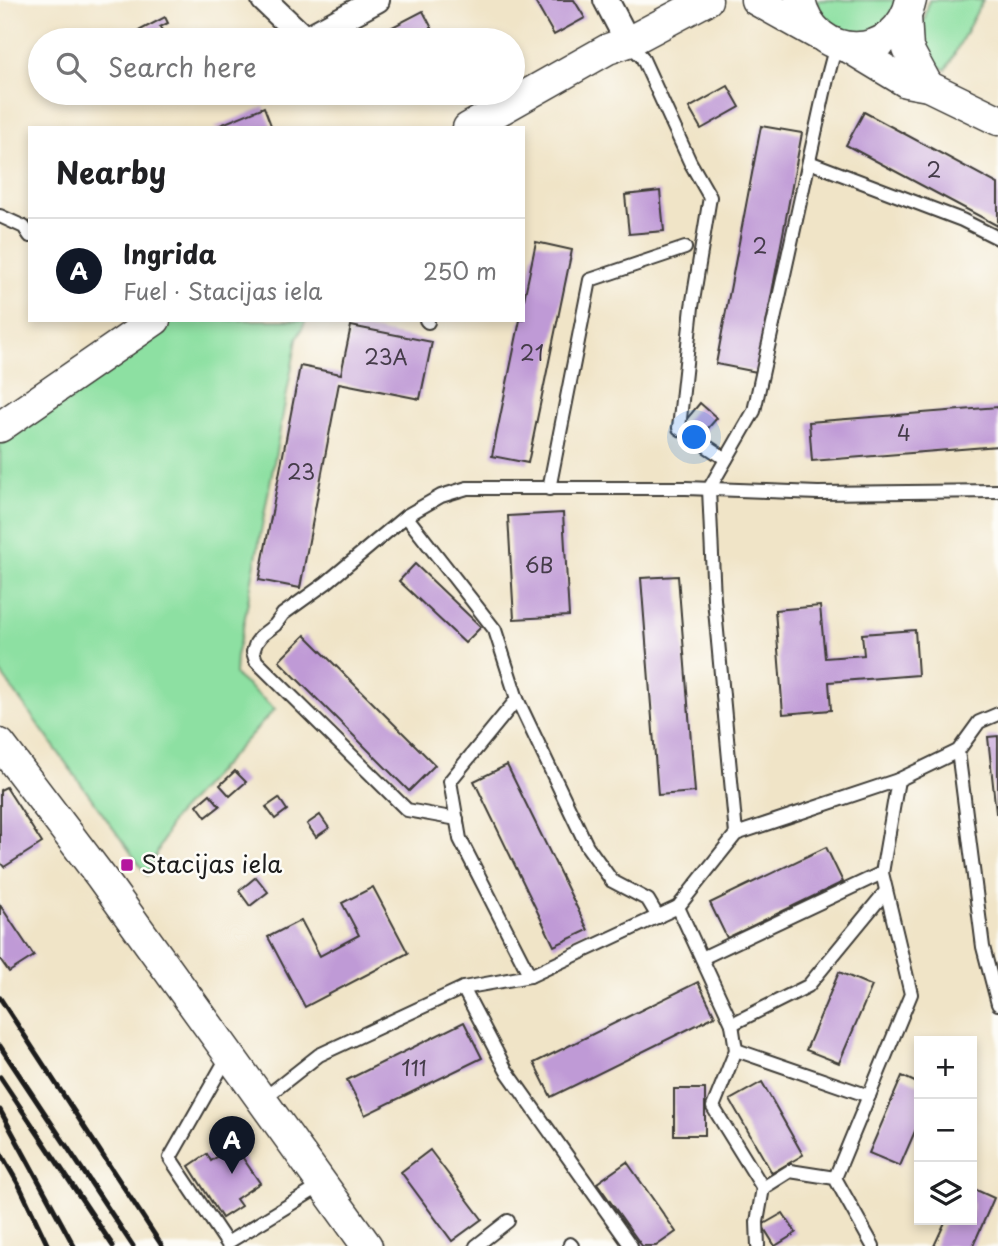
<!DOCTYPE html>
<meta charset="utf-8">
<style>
:root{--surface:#fff;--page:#f6f6f6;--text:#202124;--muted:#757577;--line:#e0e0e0;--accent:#111827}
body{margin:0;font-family:"Playpen Sans",sans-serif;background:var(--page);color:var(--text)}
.controls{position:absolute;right:21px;bottom:21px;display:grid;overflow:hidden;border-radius:0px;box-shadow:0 4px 10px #0003}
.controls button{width:63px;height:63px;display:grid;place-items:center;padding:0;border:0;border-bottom:2px solid var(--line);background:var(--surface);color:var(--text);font:35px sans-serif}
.you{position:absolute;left:695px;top:438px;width:24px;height:24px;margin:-18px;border:5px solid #fff;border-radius:50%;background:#1a73e8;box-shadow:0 0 0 10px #1a73e833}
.badge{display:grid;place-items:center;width:46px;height:46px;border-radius:50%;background:var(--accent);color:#fff;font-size:23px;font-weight:700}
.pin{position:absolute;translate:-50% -58px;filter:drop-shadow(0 2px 4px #0008)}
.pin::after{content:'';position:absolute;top:37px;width:24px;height:21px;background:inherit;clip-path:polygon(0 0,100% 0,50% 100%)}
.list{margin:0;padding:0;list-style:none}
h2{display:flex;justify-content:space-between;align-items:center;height:91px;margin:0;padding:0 28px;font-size:30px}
h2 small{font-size:23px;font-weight:400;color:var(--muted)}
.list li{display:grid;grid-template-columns:46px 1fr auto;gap:21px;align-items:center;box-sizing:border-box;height:105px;padding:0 28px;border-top:2px solid var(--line)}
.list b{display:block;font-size:26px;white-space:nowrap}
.list p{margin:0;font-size:23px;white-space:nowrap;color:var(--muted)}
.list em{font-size:23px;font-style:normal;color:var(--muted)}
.icon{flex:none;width:38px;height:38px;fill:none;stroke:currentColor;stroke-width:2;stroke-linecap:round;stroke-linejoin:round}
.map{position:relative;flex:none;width:998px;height:1246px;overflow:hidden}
.search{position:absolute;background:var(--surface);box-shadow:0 4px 10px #0003;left:28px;top:28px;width:497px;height:77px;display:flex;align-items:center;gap:18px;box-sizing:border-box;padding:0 24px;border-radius:38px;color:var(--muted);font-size:26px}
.panel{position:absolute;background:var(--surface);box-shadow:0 4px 10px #0003;left:28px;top:126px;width:497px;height:196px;border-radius:0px}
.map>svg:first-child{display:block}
.green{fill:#8de0a2;stroke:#547e5f;stroke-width:2}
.building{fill:#bf9ad6}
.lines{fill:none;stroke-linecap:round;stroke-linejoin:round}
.service-casing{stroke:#3c3a36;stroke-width:16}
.minor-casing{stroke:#3c3a36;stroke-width:28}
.tertiary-casing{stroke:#3c3a36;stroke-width:33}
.service{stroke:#fff;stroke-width:12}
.minor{stroke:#fff;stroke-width:24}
.tertiary{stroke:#fff;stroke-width:30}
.rail{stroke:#1c1c1c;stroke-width:5}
.poi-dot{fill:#b5179e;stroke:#fdfcf7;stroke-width:2.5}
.labels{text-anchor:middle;stroke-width:5;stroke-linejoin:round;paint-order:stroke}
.number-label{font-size:21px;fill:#453c4a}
.poi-label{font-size:24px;fill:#1c1c1c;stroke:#fdfcf7;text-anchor:start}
</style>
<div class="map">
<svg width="998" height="1246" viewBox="0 0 998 1246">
<rect width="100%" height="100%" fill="#fdfcf7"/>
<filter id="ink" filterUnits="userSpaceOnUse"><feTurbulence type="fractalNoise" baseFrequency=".0143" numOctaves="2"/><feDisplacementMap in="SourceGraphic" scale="14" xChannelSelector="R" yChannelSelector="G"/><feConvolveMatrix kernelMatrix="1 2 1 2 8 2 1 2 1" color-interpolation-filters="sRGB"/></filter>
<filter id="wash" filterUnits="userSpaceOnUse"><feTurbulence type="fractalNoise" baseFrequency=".00686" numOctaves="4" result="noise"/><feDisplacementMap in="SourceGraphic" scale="28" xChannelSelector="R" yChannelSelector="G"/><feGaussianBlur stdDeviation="1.57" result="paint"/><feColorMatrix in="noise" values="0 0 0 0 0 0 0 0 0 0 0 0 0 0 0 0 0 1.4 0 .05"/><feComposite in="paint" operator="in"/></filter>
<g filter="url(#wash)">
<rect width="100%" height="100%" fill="#f0e4c7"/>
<!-- green -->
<g class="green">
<path d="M816 0H897C893 9 890 17 882 24 857 45 826 28 816 0Z"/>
<path d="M929 0H983L946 70 925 59 920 40Z"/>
<path d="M173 320H306L297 339 243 628 236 656 235 675 275 709 172 820 147 875 0 672V436Z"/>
</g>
<g id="blocks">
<!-- building -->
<g class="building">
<path d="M534 0H574L585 18 554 35Z"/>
<path d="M423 11 438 40H374L373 37Z"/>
<path d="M165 17 168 23 160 27 168 40H134L131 35Z"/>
<path d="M728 86 740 107 701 129 689 108Z"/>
<path d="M264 107 272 128H213Z"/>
<path d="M864 112 998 184V226L846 145Z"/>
<path d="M761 126 802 133 757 372 716 364Z"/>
<path d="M660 191 664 231 629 234 625 195Z"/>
<path d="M536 242 572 250 528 463 492 456 520 320H523V304Z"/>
<path d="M351 326 432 342 420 399 339 383 300 588 259 580 300 366 341 374Z"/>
<path d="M700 403 717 418 702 435 685 421Z"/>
<path d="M998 407V446L812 461 809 422Z"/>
<path d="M563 513 569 616 514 619 508 516Z"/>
<path d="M415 564 481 627 465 643 399 581Z"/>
<path d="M678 576 695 792 658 795 641 578Z"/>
<path d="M820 606 825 658 864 655 862 634 915 630 918 675 829 682 831 710 783 714 775 610Z"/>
<path d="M305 635 435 765 409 791 279 661Z"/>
<path d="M998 736V813H996L988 737Z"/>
<path d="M507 765 588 930 554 946 474 781Z"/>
<path d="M235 771 246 782 230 796 220 785Z"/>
<path d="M6 787 42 843 4 867 0 862V790Z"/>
<path d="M210 794 220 806 206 817 197 805Z"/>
<path d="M279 798 287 810 275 819 266 807Z"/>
<path d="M320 815 329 828 316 837 307 824Z"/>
<path d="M826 847 843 882 727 938 710 903Z"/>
<path d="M256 877 268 892 250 906 239 891Z"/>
<path d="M373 887 408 953 305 1007 268 937 301 920 320 956 359 935 342 903Z"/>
<path d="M0 905 34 956 9 972 0 959Z"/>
<path d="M839 972 872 986 839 1063 806 1050Z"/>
<path d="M698 982 715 1016 551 1097 534 1063Z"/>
<path d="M464 1022 482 1058 365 1115 347 1080Z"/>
<path d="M902 1076 919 1084V1122L900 1166 869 1153Z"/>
<path d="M762 1082 803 1155 772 1173 730 1100Z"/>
<rect x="674" y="1089" width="31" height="46"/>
<path d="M234 1145 260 1183 236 1199 241 1206 222 1218 189 1166 207 1154 211 1161Z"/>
<path d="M430 1150 482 1219 452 1241 401 1172Z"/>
<path d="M627 1162 676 1232 656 1246H642L597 1183Z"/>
<path d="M972 1188 994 1198 973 1246H934L946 1220H972Z"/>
<path d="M783 1213 796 1233 775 1246 762 1225Z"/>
</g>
</g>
</g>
<g filter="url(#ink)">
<use href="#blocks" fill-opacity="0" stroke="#3c3a36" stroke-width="2"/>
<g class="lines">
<!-- service casing -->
<g class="service-casing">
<g id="service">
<path d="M628 43 642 57 690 162 710 197 692 307 679 428 726 459"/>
<path d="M809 162 962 220 998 238"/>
<path d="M0 216 24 227 30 236"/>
<path d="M426 320 428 322"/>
<path d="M549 489 590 280 685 248"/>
<path d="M406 516 495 630 517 699 587 846 612 881 648 900 658 917"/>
<path d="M517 699 450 781 460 839 530 976"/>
<path d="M958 751 983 947 998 1004"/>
<path d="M457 819 407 810 256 661 253 652 256 643 262 635 275 625 283 614 326 583 406 516 441 496 467 488H686L818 493 998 491"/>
<path d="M736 834 898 780 958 751 979 722 998 714"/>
<path d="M678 907 732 1024 736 1050 713 1107 763 1188 790 1171 835 1178 873 1246"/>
<path d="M702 958 882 873"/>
<path d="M463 988 506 1070 631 1246"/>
<path d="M732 1024 808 986 886 891"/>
<path d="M736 1050 869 1096"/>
<path d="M228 1056 170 1158 227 1243 322 1185"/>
<path d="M262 1100 319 1055 463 988 530 976 678 907 736 834 714 599 709 489 754 411 827 79 836 45"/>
<path d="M835 1178 911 994 882 873 898 780"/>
<path d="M570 1244 572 1246"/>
<path d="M476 1246 508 1221"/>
<path d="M758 1246 757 1222 763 1188"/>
</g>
</g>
<!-- minor casing -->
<g class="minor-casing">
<g id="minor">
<path d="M264 0 305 39 377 0"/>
<path d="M606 0 628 42"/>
</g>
</g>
<!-- tertiary casing -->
<g class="tertiary-casing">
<g id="tertiary">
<path d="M756 0 817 34"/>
<path d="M800 0C814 63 897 63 911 0"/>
<path d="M906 16 908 49 928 86"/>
<path d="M848 47 906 82 928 86 998 120"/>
<path d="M468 128 608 49 628 42 707 0"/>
<path d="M0 427 155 320"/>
<path d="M0 744 101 877 367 1246"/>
</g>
</g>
<!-- service -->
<use href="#service" class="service"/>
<!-- minor -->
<use href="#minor" class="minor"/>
<!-- tertiary -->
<use href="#tertiary" class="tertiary"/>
<!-- rail -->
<g class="rail">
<path d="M0 998 162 1246"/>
<path d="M0 1046 133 1246"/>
<path d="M0 1077 113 1246"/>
<path d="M0 1110 74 1246"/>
<path d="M0 1152 20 1187 48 1246"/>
</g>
</g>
</g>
<!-- markers -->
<rect class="poi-dot" x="120" y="858" width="14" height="14" rx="3.5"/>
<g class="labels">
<!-- number labels -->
<g class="number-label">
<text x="934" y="178">2</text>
<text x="760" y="254">2</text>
<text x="532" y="361">21</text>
<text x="386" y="365">23A</text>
<text x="904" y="441">4</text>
<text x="301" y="480">23</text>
<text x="539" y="573">6B</text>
<text x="414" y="1076">111</text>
</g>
<!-- poi labels -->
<g class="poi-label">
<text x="141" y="873">Stacijas iela</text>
</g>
</g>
</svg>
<div class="controls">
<button>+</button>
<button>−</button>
<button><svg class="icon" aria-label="layers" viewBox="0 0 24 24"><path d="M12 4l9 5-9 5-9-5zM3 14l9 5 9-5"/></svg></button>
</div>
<div class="you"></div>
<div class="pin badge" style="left:232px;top:1174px">A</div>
<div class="search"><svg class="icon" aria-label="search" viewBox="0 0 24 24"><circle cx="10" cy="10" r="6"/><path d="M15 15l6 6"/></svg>Search here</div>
<section class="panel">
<h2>Nearby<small></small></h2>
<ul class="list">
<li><span class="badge">A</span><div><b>Ingrida</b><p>Fuel · Stacijas iela</p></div><em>250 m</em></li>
</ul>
</section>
</div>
